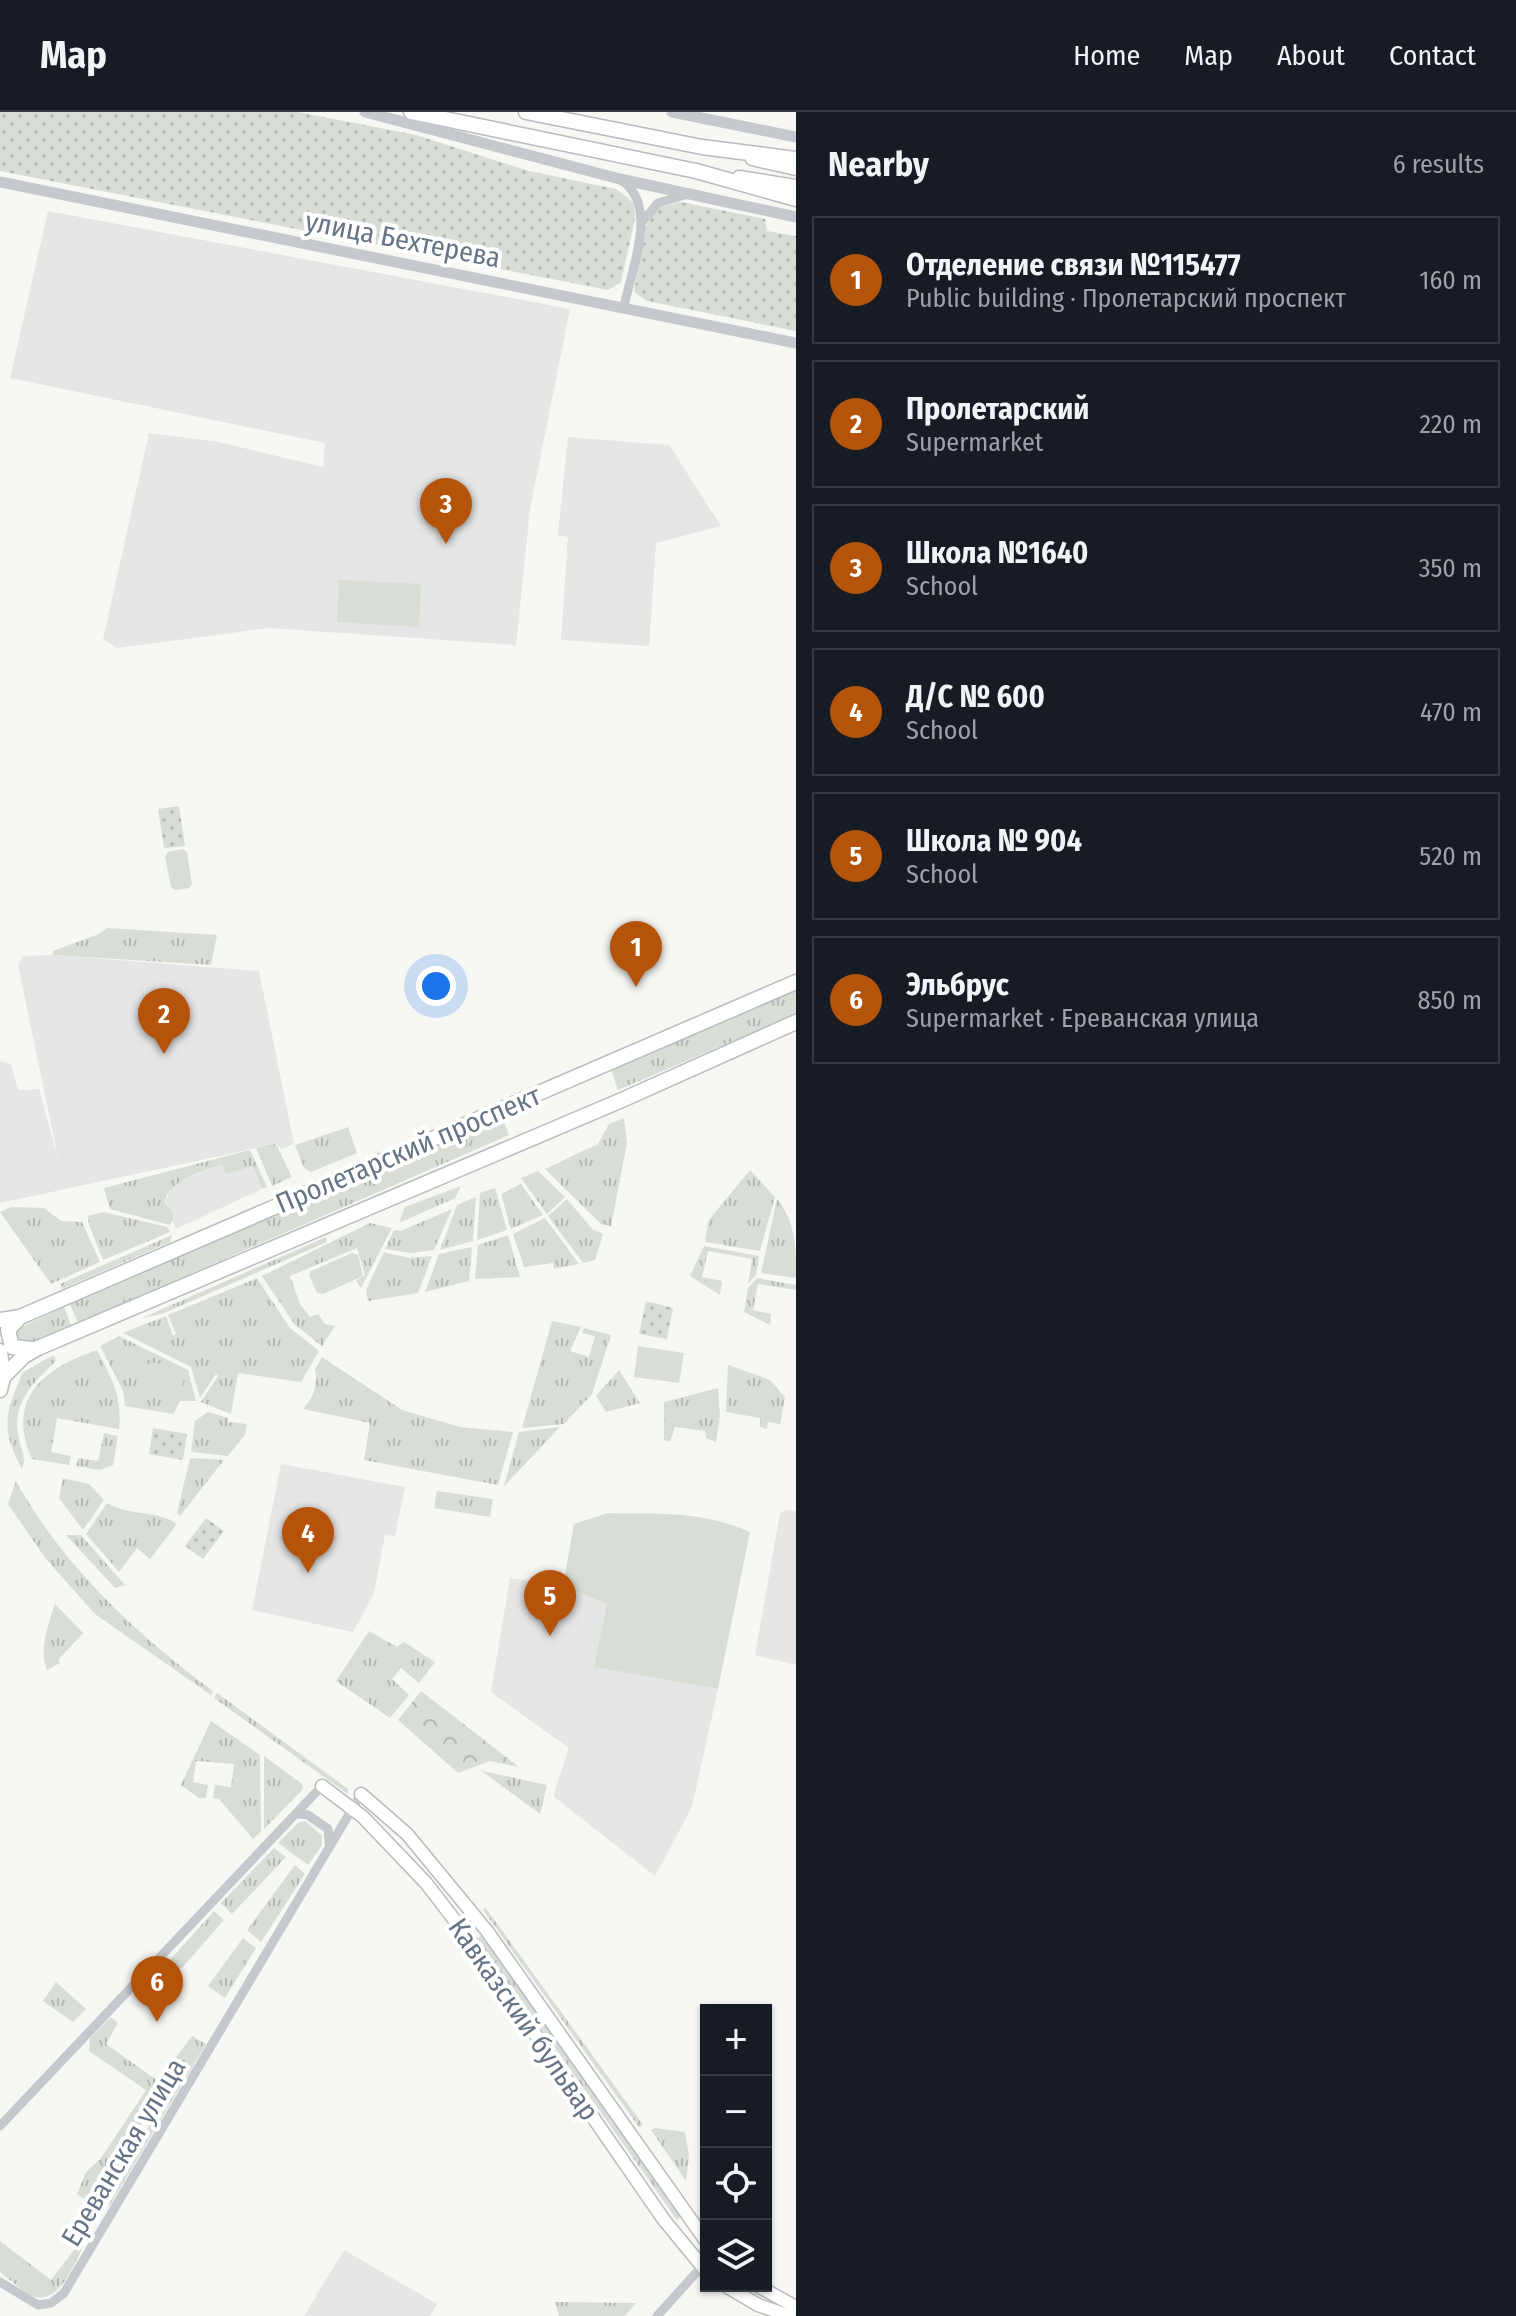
<!DOCTYPE html>
<meta charset="utf-8">
<style>
:root{--surface:#171b24;--page:#20242c;--text:#f1f3f6;--muted:#9ea1a6;--line:#363941;--accent:#b45309}
body{margin:0;font-family:"Fira Sans Condensed",sans-serif;background:var(--page);color:var(--text)}
.controls{position:absolute;right:24px;bottom:24px;display:grid;overflow:hidden;border-radius:0px;box-shadow:0 2px 6px #0004}
.controls button{width:72px;height:72px;display:grid;place-items:center;padding:0;border:0;border-bottom:2px solid var(--line);background:var(--surface);color:var(--text);font:40px sans-serif}
.you{position:absolute;left:436px;top:874px;width:28px;height:28px;margin:-20px;border:6px solid #fff;border-radius:50%;background:#1a73e8;box-shadow:0 0 0 12px #1a73e833}
.badge{display:grid;place-items:center;width:52px;height:52px;border-radius:50%;background:var(--accent);color:#fff;font-size:26px;font-weight:700}
.pin{position:absolute;translate:-50% -66px;filter:drop-shadow(0 2px 4px #0008)}
.pin::after{content:'';position:absolute;top:42px;width:28px;height:24px;background:inherit;clip-path:polygon(0 0,100% 0,50% 100%)}
.list{margin:0;padding:0;list-style:none}
h2{display:flex;justify-content:space-between;align-items:center;height:104px;margin:0;padding:0 32px;font-size:34px}
h2 small{font-size:26px;font-weight:400;color:var(--muted)}
.list li{display:grid;grid-template-columns:52px 1fr auto;gap:24px;align-items:center;box-sizing:border-box;height:128px;margin:0 16px 16px;padding:0 16px;border:2px solid var(--line);border-radius:0px}
.list b{display:block;font-size:30px;white-space:nowrap}
.list p{margin:0;font-size:26px;white-space:nowrap;color:var(--muted)}
.list em{font-size:26px;font-style:normal;color:var(--muted)}
.icon{flex:none;width:44px;height:44px;fill:none;stroke:currentColor;stroke-width:2;stroke-linecap:round;stroke-linejoin:round}
.map{position:relative;flex:none;width:796px;height:2204px;overflow:hidden}
header{display:flex;align-items:center;gap:48px;box-sizing:border-box;height:112px;padding:0 40px;background:var(--surface);border-bottom:2px solid var(--line)}
header strong{font-size:38px}
nav{display:flex;gap:44px;margin-inline-start:auto;font-size:28px}
main{display:flex}
aside{flex:1;background:var(--surface)}
.map>svg:first-child{display:block}
.built{fill:#e5e6e5}
.grass{fill:url(#grass-tufts)}
.forest{fill:url(#forest-crowns)}
.park{fill:url(#park-dots)}
.pitch{fill:#d8ded5}
.lines{fill:none;stroke-linecap:round;stroke-linejoin:round}
.secondary-casing{stroke:#b7bbc0;stroke-width:15}
.primary-casing{stroke:#b8bbc0;stroke-width:17}
.minor{stroke:#c5c8cc;stroke-width:9}
.tertiary{stroke:#c5c8cc;stroke-width:11}
.secondary{stroke:#fff;stroke-width:12}
.primary{stroke:#fff;stroke-width:14}
.labels{text-anchor:middle;stroke-width:8;stroke-linejoin:round;paint-order:stroke}
.street-label{font-size:28px;fill:#667485;stroke:#fff}
</style>
<header>
<strong>Map</strong>
<nav><a>Home</a><a>Map</a><a>About</a><a>Contact</a></nav>
</header>
<main>
<div class="map">
<svg width="796" height="2204" viewBox="0 0 796 2204">
<defs>
<pattern id="grass-tufts" width="24" height="20" patternUnits="userSpaceOnUse" patternTransform="scale(2)"><rect width="24" height="20" fill="#d8ded5"/><path d="M3 7l-1-3M5 7V3M7 7l1-3M15 17l-1-3M17 17v-4M19 17l1-3" fill="none" stroke="#b3b9b2"/></pattern>
<pattern id="forest-crowns" width="20" height="18" patternUnits="userSpaceOnUse" patternTransform="scale(2)"><rect width="20" height="18" fill="#d8ded5"/><path d="M2 6a3 3 0 1 1 6 0M12 15a3 3 0 1 1 6 0" fill="none" stroke="#b3b9b2"/></pattern>
<pattern id="park-dots" width="8" height="8" patternUnits="userSpaceOnUse" patternTransform="scale(2)"><rect width="8" height="8" fill="#d8ded5"/><path d="M2 2h.1M6 6h.1" fill="none" stroke="#b3b9b2" stroke-width="1.8" stroke-linecap="round"/></pattern>
</defs>
<rect width="100%" height="100%" fill="#f7f7f4"/>
<!-- built -->
<g class="built">
<path d="M48 99 570 197 530 397 516 533 269 516 117 536 103 527 149 321 219 330 323 355 325 331 10 266Z"/>
<path d="M568 325 669 333 721 414 656 431 649 534 561 528 568 425 558 423Z"/>
<path d="M53 843 259 859 294 1032 281 1037 276 1032 0 1091V949L11 953 18 978 39 977 59 1050 18 853 23 844Z"/>
<path d="M222 1052 253 1053 262 1077 176 1117 165 1091 173 1072Z"/>
<path d="M281 1352 405 1375 395 1424 385 1422 374 1481 353 1520 252 1498Z"/>
<path d="M788 1398 796 1399V1553L755 1543 780 1401Z"/>
<path d="M510 1466 563 1474 607 1492 595 1555 718 1577 692 1695 655 1764 553 1684 569 1636 491 1580Z"/>
<path d="M344 2138 437 2192 430 2204H304Z"/>
</g>
<!-- grass -->
<g class="grass">
<path d="M107 816 217 823 211 853 53 843V839L99 822Z"/>
<path d="M796 877V902L618 978 611 957Z"/>
<path d="M502 1006 509 1023 78 1211 70 1192Z"/>
<path d="M624 1006 627 1031 611 1114 601 1112 545 1057 598 1032 609 1012Z"/>
<path d="M348 1015 357 1041 311 1060 304 1056 295 1033Z"/>
<path d="M276 1032 292 1065 272 1074 256 1036Z"/>
<path d="M250 1038 267 1075 262 1077 253 1054 226 1062 222 1052C201 1061 167 1068 165 1091L174 1103 170 1113 110 1097 104 1076Z"/>
<path d="M750 1058 775 1085 760 1139 705 1130 708 1109Z"/>
<path d="M538 1059 565 1085 547 1102 521 1066Z"/>
<path d="M521 1072 543 1103 511 1117 501 1082Z"/>
<path d="M461 1074 455 1086 399 1111 405 1095Z"/>
<path d="M495 1076 507 1118 477 1128 480 1081Z"/>
<path d="M476 1085 473 1129 440 1138 457 1093Z"/>
<path d="M567 1087 593 1118 603 1122 595 1148 583 1151 548 1104Z"/>
<path d="M777 1087C796 1110 796 1137 796 1166L761 1161Z"/>
<path d="M11 1095 44 1096 61 1109 82 1110 100 1150 51 1172 0 1100Z"/>
<path d="M452 1097 434 1138 410 1141 385 1137 394 1118 401 1119Z"/>
<path d="M103 1100 167 1115 170 1120 103 1148 88 1110V1104Z"/>
<path d="M545 1106 579 1152 554 1157 553 1151 524 1155 513 1122Z"/>
<path d="M370 1111 392 1116 361 1176 356 1169 365 1163 357 1136 290 1164 300 1192 310 1205 318 1202 325 1212 335 1214 322 1234 295 1213 262 1164Z"/>
<path d="M172 1123 170 1130 62 1177 60 1172Z"/>
<path d="M508 1123 520 1165 475 1167 478 1133Z"/>
<path d="M326 1125 327 1130 162 1202 142 1206Z"/>
<path d="M704 1134 759 1144 756 1163 748 1172 752 1147 708 1139 702 1165 722 1169 720 1183 690 1164Z"/>
<path d="M472 1135 469 1169 425 1180 439 1142Z"/>
<path d="M384 1140 409 1146 432 1144 418 1181 368 1189 366 1178Z"/>
<path d="M257 1166 290 1216 319 1239 301 1270 238 1261 231 1302 201 1290 218 1264 216 1262 200 1286 191 1255 123 1221 166 1204 173 1224 176 1222 168 1203Z"/>
<path d="M757 1166 796 1173V1178L758 1172 753 1198 771 1202 770 1213 744 1200 748 1176Z"/>
<path d="M64 1195 71 1213 22 1234 11 1220Z"/>
<path d="M552 1209 581 1215 570 1239 589 1245 595 1224 582 1221 584 1216 611 1223 592 1282 564 1312 522 1316Z"/>
<path d="M119 1224 188 1258 196 1289H180L173 1302 125 1294 123 1279 100 1234Z"/>
<path d="M97 1238C111 1265 123 1285 119 1317L57 1306 51 1340 71 1344 69 1353 32 1347C6 1287 42 1257 97 1238Z"/>
<path d="M54 1243 56 1249C32 1272 11 1291 19 1327 21 1339 27 1345 22 1357 0 1316 5 1302 23 1260Z"/>
<path d="M322 1245 402 1298 460 1315 513 1320 498 1373 364 1348 370 1311 303 1297C314 1286 318 1272 315 1257Z"/>
<path d="M728 1253 770 1268 785 1285 780 1312 768 1310 767 1317 760 1315V1306L726 1300Z"/>
<path d="M619 1258 640 1291 606 1300 596 1284Z"/>
<path d="M718 1276 720 1304 716 1330 706 1326 705 1319 675 1315 670 1330 664 1328V1290Z"/>
<path d="M208 1300 228 1306V1310L247 1312 245 1323 228 1344 191 1340 195 1309Z"/>
<path d="M560 1315 504 1374 519 1320Z"/>
<path d="M104 1321 118 1324 113 1353 100 1358 76 1354 78 1346 98 1349Z"/>
<path d="M190 1346 224 1348 180 1404 177 1401Z"/>
<path d="M63 1366 89 1372 104 1388 83 1418 59 1386Z"/>
<path d="M16 1369C62 1453 137 1523 213 1579L211 1583 95 1502 46 1447 8 1392Z"/>
<path d="M437 1379 493 1387 490 1405 434 1396Z"/>
<path d="M107 1391C128 1404 158 1398 177 1412L150 1447 137 1436 119 1460 86 1422Z"/>
<path d="M66 1423H81L125 1473 115 1476Z"/>
<path d="M55 1492 83 1521 58 1548 60 1551 47 1558C39 1537 48 1513 55 1492Z"/>
<path d="M369 1519 397 1535 404 1530 435 1550 419 1571 401 1556 392 1567 409 1583 390 1606 336 1569Z"/>
<path d="M217 1581 348 1677V1682L214 1586Z"/>
<path d="M211 1609 260 1643 261 1719 253 1727 219 1687 213 1686 215 1673 231 1675 234 1652 196 1649 193 1670 208 1673 206 1686H199L181 1673Z"/>
<path d="M264 1644 302 1672 303 1677 264 1717Z"/>
<path d="M478 1658 547 1673 540 1702 483 1660Z"/>
<path d="M305 1709 322 1724V1733L308 1753 278 1731 298 1711Z"/>
<path d="M274 1736 286 1745 232 1802 221 1791Z"/>
<path d="M295 1753 305 1762 261 1830 247 1818Z"/>
<path d="M485 1795 643 2013 639 2015 483 1798Z"/>
<path d="M214 1799 224 1808 181 1857 170 1848Z"/>
<path d="M482 1822 486 1823 681 2105 677 2108 478 1827Z"/>
<path d="M243 1826 256 1836 225 1886 208 1874Z"/>
<path d="M56 1870 86 1897 73 1910 43 1889Z"/>
<path d="M111 1905 118 1911 106 1932 158 1969 192 1924 206 1932 105 2101 162 1988 155 1984 99 2098 77 2082 86 2060 101 2046 146 1978 89 1939 90 1926Z"/>
<path d="M655 2016 685 2020 689 2044 686 2069 651 2018Z"/>
<path d="M0 2129 51 2168 80 2130 84 2133C75 2150 59 2195 32 2184 21 2179 10 2167 0 2160Z"/>
<path d="M555 2190 636 2191 625 2204H559Z"/>
</g>
<!-- forest -->
<path class="forest" d="M421 1579 519 1655 490 1649 458 1661 398 1608Z"/>
<!-- park -->
<g class="park">
<path d="M0 0H298L416 23 529 59 616 77 634 91 635 107 621 170 608 178 0 59Z"/>
<path d="M681 90 765 107 767 119 796 124V219L647 189 634 180 644 117 658 96Z"/>
<path d="M179 694 185 734 164 736 158 697Z"/>
<path d="M646 1189 673 1196 667 1227 639 1222Z"/>
<path d="M153 1316 187 1322 183 1348 149 1342Z"/>
<path d="M206 1406 224 1419 203 1447 185 1434Z"/>
</g>
<!-- pitch -->
<g class="pitch">
<path d="M339 468 421 472 419 515 337 510Z"/>
<path d="M183 737 187 740 192 772 189 776 175 778 171 775 165 745 168 740Z"/>
<path d="M352 1141 358 1143 363 1164 323 1182 317 1181 309 1163 311 1159Z"/>
<path d="M638 1234 684 1241 679 1271 634 1265Z"/>
<path d="M151 1250 182 1256 185 1263 180 1281 147 1277 143 1270 145 1255Z"/>
<path d="M608 1401C660 1402 702 1399 750 1420L718 1577 594 1555 607 1492 563 1474 574 1412Z"/>
</g>
<g class="lines">
<!-- secondary casing -->
<g class="secondary-casing">
<g id="secondary">
<path d="M752 47 796 57"/>
<path d="M739 65 796 74"/>
<path d="M322 1674 363 1705 426 1771 473 1832 664 2108 706 2159"/>
<path d="M361 1682 407 1722 487 1819 706 2129"/>
<path d="M726 2174 758 2193 790 2204"/>
<path d="M758 2174 796 2195"/>
</g>
</g>
<!-- primary casing -->
<g class="primary-casing">
<g id="primary">
<path d="M411 0 696 59 796 87"/>
<path d="M526 0 702 35 796 47"/>
<path d="M20 1205 8 1218 12 1235 34 1237"/>
<path d="M0 1208 20 1205 796 870"/>
<path d="M0 1239 3 1265 0 1278"/>
<path d="M3 1265 24 1244 38 1236 622 988 796 910"/>
</g>
</g>
<!-- minor -->
<g class="minor">
<path d="M621 68C660 94 631 157 624 195"/>
<path d="M642 110 658 91 685 83"/>
<path d="M299 1702 308 1703 328 1717 329 1731"/>
<path d="M0 2014 322 1674"/>
<path d="M0 2170 38 2193 51 2191 64 2181 361 1682"/>
<path d="M657 2204 706 2150"/>
</g>
<!-- tertiary -->
<g class="tertiary">
<path d="M365 0 620 67 796 105"/>
<path d="M672 0 796 25"/>
<path d="M0 70 796 231"/>
</g>
<!-- secondary -->
<use href="#secondary" class="secondary"/>
<!-- primary -->
<use href="#primary" class="primary"/>
</g>
<g class="labels">
<!-- street labels -->
<g class="street-label">
<text transform="translate(403 127) rotate(11)" y="10">улица Бехтерева</text>
<text transform="translate(408 1037) rotate(-23)" y="10">Пролетарский проспект</text>
<text transform="translate(524 1907) rotate(55)" y="10">Кавказский бульвар</text>
<text transform="translate(123 2040) rotate(-59)" y="10">Ереванская улица</text>
</g>
</g>
</svg>
<div class="controls">
<button>+</button>
<button>−</button>
<button><svg class="icon" aria-label="locate" viewBox="0 0 24 24"><circle cx="12" cy="12" r="6"/><path d="M12 2v4M12 18v4M2 12h4M18 12h4"/></svg></button>
<button><svg class="icon" aria-label="layers" viewBox="0 0 24 24"><path d="M12 4l9 5-9 5-9-5zM3 14l9 5 9-5"/></svg></button>
</div>
<div class="you"></div>
<div class="pin badge" style="left:636px;top:875px">1</div>
<div class="pin badge" style="left:164px;top:942px">2</div>
<div class="pin badge" style="left:446px;top:432px">3</div>
<div class="pin badge" style="left:308px;top:1461px">4</div>
<div class="pin badge" style="left:550px;top:1524px">5</div>
<div class="pin badge" style="left:157px;top:1910px">6</div>
</div>
<aside>
<h2>Nearby<small>6 results</small></h2>
<ul class="list">
<li><span class="badge">1</span><div><b>Отделение связи №115477</b><p>Public building · Пролетарский проспект</p></div><em>160 m</em></li>
<li><span class="badge">2</span><div><b>Пролетарский</b><p>Supermarket</p></div><em>220 m</em></li>
<li><span class="badge">3</span><div><b>Школа №1640</b><p>School</p></div><em>350 m</em></li>
<li><span class="badge">4</span><div><b>Д/C № 600</b><p>School</p></div><em>470 m</em></li>
<li><span class="badge">5</span><div><b>Школа № 904</b><p>School</p></div><em>520 m</em></li>
<li><span class="badge">6</span><div><b>Эльбрус</b><p>Supermarket · Ереванская улица</p></div><em>850 m</em></li>
</ul>
</aside>
</main>
